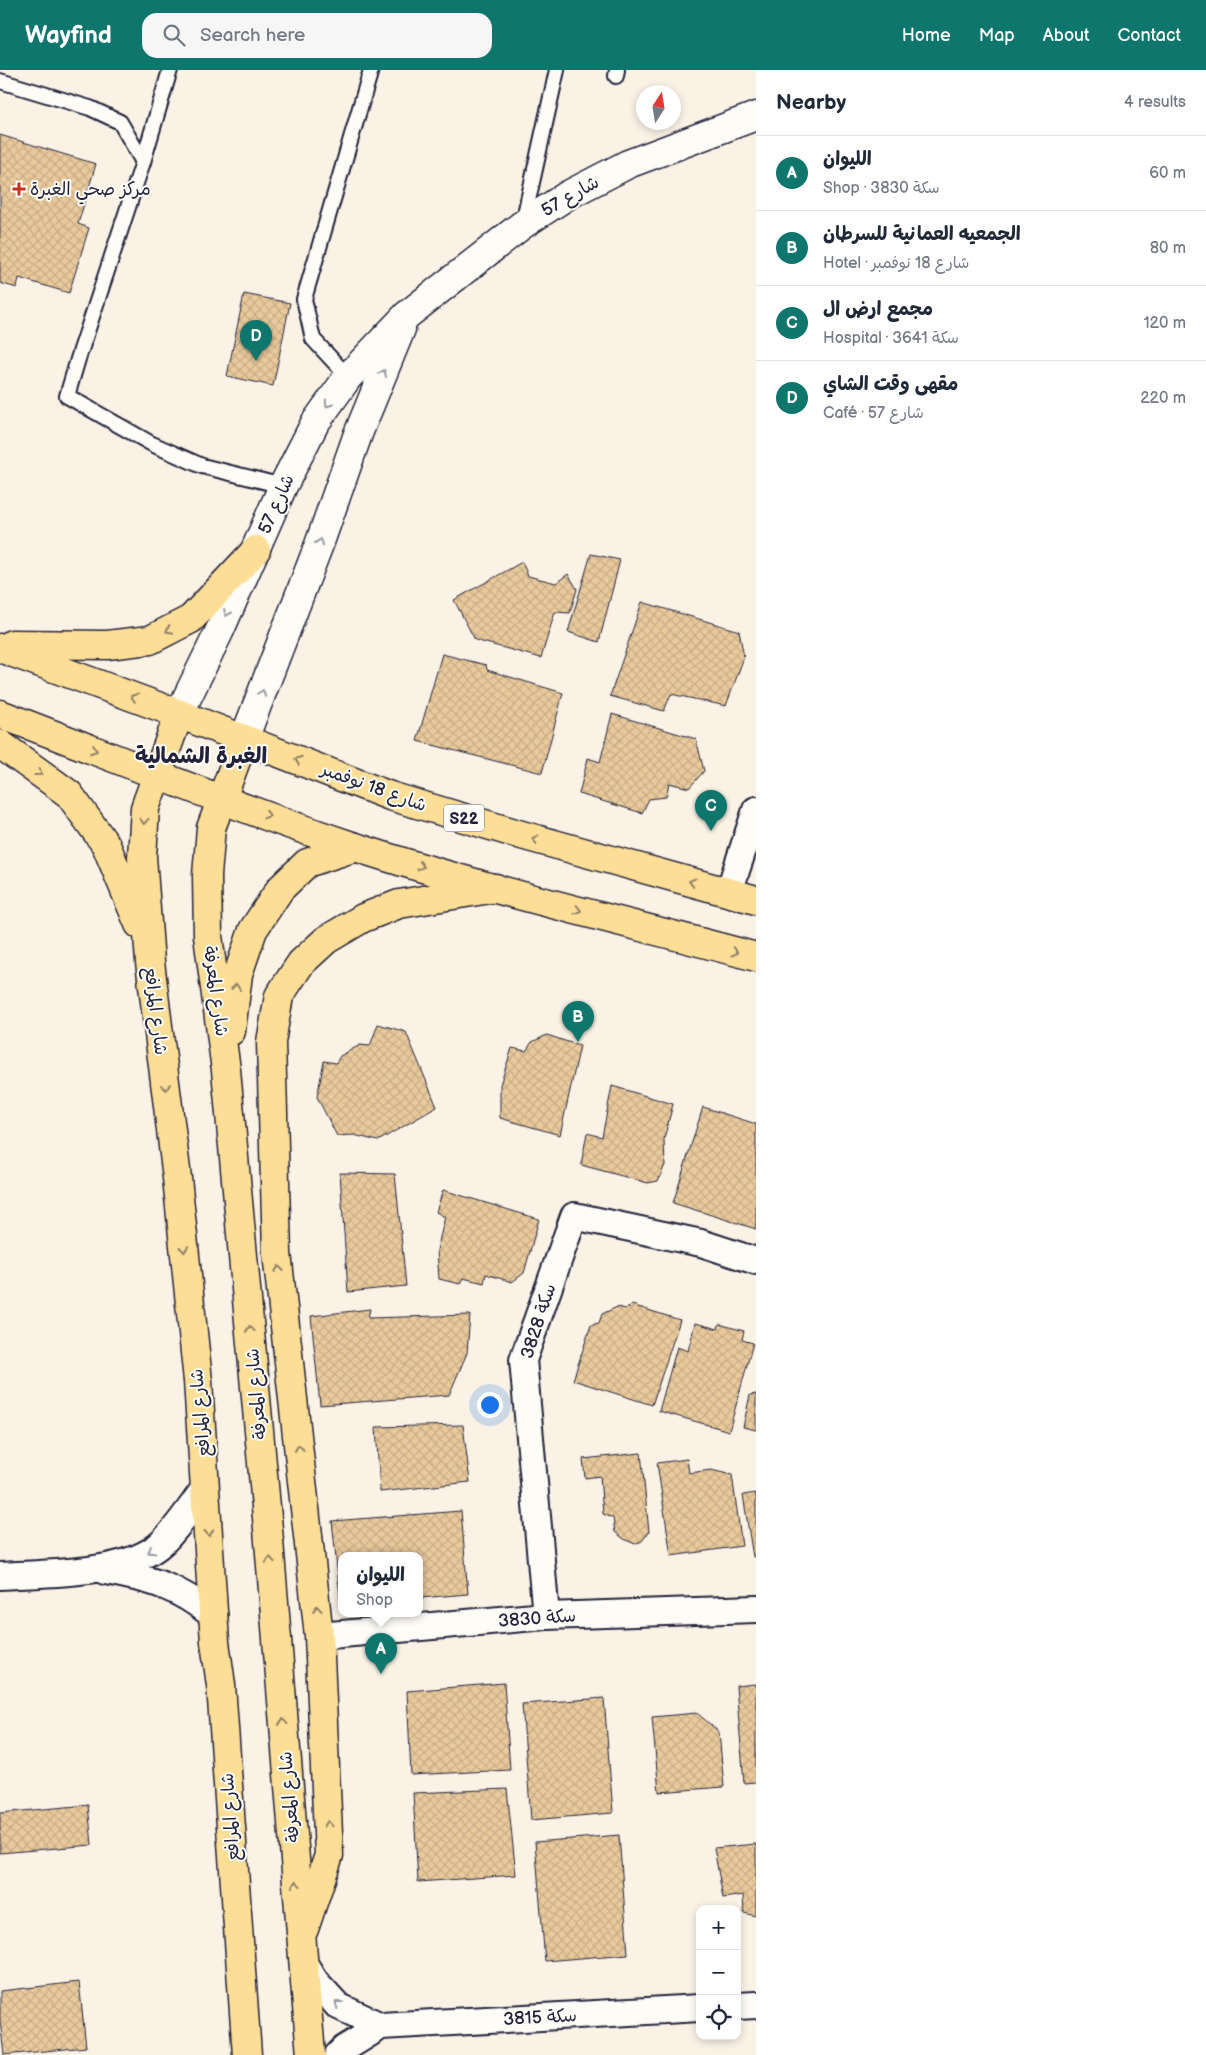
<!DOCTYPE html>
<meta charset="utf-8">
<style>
:root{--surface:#fff;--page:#f6f6f7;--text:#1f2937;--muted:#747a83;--line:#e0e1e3;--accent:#0f766e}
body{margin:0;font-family:"Balsamiq Sans","Playpen Sans Arabic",sans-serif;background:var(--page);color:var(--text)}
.controls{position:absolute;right:15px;bottom:15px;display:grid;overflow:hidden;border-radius:10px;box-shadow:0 2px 8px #0003}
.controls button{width:45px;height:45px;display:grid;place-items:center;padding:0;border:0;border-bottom:1px solid var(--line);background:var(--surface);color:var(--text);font:25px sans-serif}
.compass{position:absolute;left:636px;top:15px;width:45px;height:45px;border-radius:50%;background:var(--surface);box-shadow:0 2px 8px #0003;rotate:12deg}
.you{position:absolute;left:489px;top:1334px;width:18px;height:18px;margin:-12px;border:4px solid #fff;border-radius:50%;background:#1a73e8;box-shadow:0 0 0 8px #1a73e833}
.badge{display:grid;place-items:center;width:32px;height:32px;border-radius:50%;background:var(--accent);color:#fff;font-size:16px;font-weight:700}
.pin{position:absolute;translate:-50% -41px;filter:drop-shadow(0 1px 2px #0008)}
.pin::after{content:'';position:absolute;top:26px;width:18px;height:15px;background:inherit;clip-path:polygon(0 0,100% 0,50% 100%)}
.popup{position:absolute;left:338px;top:1482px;width:85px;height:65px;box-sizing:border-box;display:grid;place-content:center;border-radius:10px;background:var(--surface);filter:drop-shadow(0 1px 4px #0005);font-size:16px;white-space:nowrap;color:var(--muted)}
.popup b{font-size:19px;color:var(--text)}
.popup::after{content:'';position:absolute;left:50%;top:100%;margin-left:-10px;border:10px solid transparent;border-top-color:var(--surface)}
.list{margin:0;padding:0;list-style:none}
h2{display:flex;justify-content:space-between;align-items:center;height:65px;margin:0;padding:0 20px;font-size:21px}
h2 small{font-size:16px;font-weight:400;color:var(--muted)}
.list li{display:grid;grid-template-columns:32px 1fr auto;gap:15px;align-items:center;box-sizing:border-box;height:75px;padding:0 20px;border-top:1px solid var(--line)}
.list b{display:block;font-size:19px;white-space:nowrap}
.list p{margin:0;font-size:16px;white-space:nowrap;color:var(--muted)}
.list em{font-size:16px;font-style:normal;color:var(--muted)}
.icon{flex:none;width:28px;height:28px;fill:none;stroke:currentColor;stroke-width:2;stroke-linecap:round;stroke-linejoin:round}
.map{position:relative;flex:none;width:756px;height:1985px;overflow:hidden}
header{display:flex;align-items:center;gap:30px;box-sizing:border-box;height:70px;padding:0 25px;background:var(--accent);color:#fff}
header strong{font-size:24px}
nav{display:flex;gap:28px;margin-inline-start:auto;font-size:18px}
.search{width:350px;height:45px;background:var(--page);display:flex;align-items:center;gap:12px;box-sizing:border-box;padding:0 18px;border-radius:15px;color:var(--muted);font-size:19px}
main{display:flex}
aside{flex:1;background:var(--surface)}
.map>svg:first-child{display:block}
.building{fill:url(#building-cross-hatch);stroke:#22223b}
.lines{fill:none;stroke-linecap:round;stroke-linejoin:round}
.service-casing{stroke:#22223b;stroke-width:18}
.minor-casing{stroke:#22223b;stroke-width:30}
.tertiary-casing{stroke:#22223b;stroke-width:31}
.primary-casing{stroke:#22223b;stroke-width:31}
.service{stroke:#fdfcf7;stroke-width:14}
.minor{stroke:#fdfcf7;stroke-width:26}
.tertiary{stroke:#fdfcf7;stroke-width:28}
.primary{stroke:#fcde96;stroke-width:28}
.oneway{stroke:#9a9aa2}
.oneway2{stroke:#8f8068}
.poi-dot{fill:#c8321e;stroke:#fdfcf7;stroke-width:2}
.labels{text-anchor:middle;stroke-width:4;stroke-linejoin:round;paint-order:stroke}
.shield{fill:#fdfcf7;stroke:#646373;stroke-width:1}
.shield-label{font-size:16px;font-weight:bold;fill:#22223b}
.poi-label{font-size:18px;fill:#22223b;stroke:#fdfcf7;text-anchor:start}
.street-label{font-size:18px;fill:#22223b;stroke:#fdfcf7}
.district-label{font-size:22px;font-weight:bold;fill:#22223b;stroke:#fdfcf7}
</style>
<header>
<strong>Wayfind</strong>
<div class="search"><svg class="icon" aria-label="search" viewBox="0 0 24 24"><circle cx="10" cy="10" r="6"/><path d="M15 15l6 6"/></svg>Search here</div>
<nav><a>Home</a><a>Map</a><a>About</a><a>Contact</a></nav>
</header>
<main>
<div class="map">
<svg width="756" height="1985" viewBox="0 0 756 1985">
<defs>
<pattern id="building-cross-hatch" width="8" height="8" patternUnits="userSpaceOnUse" patternTransform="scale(1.25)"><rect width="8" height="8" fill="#eaca9c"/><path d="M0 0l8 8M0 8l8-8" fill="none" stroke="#c8ad87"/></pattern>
</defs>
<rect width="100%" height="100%" fill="#f9f2e5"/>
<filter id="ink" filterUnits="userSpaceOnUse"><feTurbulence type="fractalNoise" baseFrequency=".02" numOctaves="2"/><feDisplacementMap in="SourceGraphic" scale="10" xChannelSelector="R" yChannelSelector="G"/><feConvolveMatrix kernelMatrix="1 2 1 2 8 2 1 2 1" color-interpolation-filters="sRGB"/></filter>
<g filter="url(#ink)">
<!-- building -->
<g class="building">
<path d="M0 65 96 94 78 154 89 158 69 223 19 208 17 218 0 213Z"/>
<path d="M244 224 290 233 273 316 227 306Z"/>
<path d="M591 484 620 490 599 572 568 562Z"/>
<path d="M522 492 528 506 556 513 568 504 577 519 570 543 555 542 541 588 475 570 454 530Z"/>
<path d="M642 532 739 561 744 587 726 636 671 624 664 641 610 626Z"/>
<path d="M442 584 486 595 487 600 563 623 542 703 417 671Z"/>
<path d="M612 644 696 669 704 701 689 718 669 713 666 727 649 729 642 743 579 724 588 688 600 692Z"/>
<path d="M378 954 406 962 437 1037 378 1071 354 1065 337 1066 317 1027 324 991 336 993 340 986 360 975 370 976Z"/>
<path d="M547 965 580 976 560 1065 500 1048V1015L512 978 526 981 532 972Z"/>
<path d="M612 1016 673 1034 664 1069 665 1095 658 1111 648 1113 581 1095 587 1063 602 1067Z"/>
<path d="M703 1037 756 1054V1159L673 1133Z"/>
<path d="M340 1103 395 1104 406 1216 348 1222Z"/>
<path d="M443 1120 539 1149 524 1203 512 1212 486 1204 484 1213 463 1208 460 1214 439 1209 437 1180 445 1147 436 1142Z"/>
<path d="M632 1235 680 1250 652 1335 573 1310 591 1255 599 1253 602 1244 617 1237 626 1239Z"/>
<path d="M370 1239 368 1248 470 1245 467 1283 449 1325 320 1335 311 1246Z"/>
<path d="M695 1253 718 1259 719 1254 744 1261 742 1270 753 1273 729 1361 659 1341 677 1277 688 1281Z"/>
<path d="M756 1324V1360L743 1357 750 1325Z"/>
<path d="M463 1355 470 1412 380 1422 376 1357Z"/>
<path d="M641 1383 649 1462 642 1471 635 1474 624 1469 615 1462 613 1448 603 1444 600 1406 585 1408 583 1389Z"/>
<path d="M687 1389 689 1403 711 1400 732 1405 742 1476 671 1486 657 1393Z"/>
<path d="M756 1423V1487H753L743 1425Z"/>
<path d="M461 1441 468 1524 420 1528V1485H342V1535H341L332 1451Z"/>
<path d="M504 1613 510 1700 411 1705 407 1621Z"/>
<path d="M756 1614V1712L744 1713 736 1616Z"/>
<path d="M604 1628 613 1743 531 1750 522 1634Z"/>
<path d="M697 1643 719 1662 724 1717 659 1722 652 1647Z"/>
<path d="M507 1719 516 1805 418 1812 413 1723Z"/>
<path d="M88 1735 92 1775 0 1783V1743Z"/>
<path d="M619 1765 628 1884 545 1891 535 1772Z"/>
<path d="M756 1774V1846L744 1843 743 1825 723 1828 714 1778Z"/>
<path d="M79 1912 86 1977 4 1985 0 1951V1921Z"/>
</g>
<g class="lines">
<!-- service casing -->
<g class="service-casing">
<g id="service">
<path d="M170 0 143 92 78 289 67 326 152 374 202 396 283 416"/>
<path d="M616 6 617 0"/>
<path d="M0 11 90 38 120 52 143 92"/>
<path d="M523 153 557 0"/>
<path d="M348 307 313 269 304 229 371 0"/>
</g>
</g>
<!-- minor casing -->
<g class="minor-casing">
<g id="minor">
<path d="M729 822 756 740"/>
<path d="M105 1501C151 1509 177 1516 214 1546"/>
<path d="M0 1506C45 1503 120 1505 157 1477 174 1464 192 1435 205 1418"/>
<path d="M546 1546 523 1290 574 1146 701 1173 756 1191"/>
<path d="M319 1566 546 1546 756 1539"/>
<path d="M303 1892 315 1911 338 1936 381 1956"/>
<path d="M737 1936 756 1935"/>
<path d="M338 1985 344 1979 381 1956 700 1938"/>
</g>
</g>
<!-- tertiary casing -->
<g class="tertiary-casing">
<g id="tertiary">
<path d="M179 644 220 560 283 416 315 353 348 307 407 245 522 155 568 125 628 94 756 46"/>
<path d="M244 669 320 472 358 364 401 259"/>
</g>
</g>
<!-- primary casing -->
<g class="primary-casing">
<g id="primary">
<path d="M12 574 107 575 150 570 191 549 256 480"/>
<path d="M0 578 179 644 390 726 525 766 756 830"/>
<path d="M0 644C118 689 235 737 355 777 487 820 622 851 756 887"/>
<path d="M179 644 145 738 142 787 150 892 177 1108 198 1311 215 1572 221 1615 247 1985"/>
<path d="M244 669 211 758 207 805 208 866 226 1000 268 1459 311 1985"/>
<path d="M0 674 69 724 106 775 139 854"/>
<path d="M231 961 238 904 253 860 280 819 307 793 356 777"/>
<path d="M304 1859 329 1785 319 1566 277 1183 271 972 279 926 301 893 326 870 363 848 399 834 496 818"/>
</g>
</g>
<!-- service -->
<use href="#service" class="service"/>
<!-- minor -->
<use href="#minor" class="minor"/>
<!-- tertiary -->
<use href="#tertiary" class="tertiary"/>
<!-- primary -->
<use href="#primary" class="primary"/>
</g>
<!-- one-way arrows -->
<defs><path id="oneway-chevron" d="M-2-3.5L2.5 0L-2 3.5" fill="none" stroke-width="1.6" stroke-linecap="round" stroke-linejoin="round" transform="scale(1.25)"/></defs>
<g class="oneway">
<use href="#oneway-chevron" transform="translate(383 303) rotate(-68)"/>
<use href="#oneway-chevron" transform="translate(328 334) rotate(125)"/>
<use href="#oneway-chevron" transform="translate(320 472) rotate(-70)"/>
<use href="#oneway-chevron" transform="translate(227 543) rotate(114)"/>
<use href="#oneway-chevron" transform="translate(262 623) rotate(-69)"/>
<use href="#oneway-chevron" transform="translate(151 1481) rotate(149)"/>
<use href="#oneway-chevron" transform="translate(338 1934) rotate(-143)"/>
</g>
<g class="oneway2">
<use href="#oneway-chevron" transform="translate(169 560) rotate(153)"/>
<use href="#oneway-chevron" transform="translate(134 627) rotate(-160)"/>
<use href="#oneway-chevron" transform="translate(94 680) rotate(21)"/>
<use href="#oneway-chevron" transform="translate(298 690) rotate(-159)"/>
<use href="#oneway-chevron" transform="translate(39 703) rotate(36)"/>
<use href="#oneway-chevron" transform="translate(267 745) rotate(19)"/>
<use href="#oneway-chevron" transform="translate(144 751) rotate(94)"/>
<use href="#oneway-chevron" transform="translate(535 769) rotate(-165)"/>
<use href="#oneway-chevron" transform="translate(421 796) rotate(17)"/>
<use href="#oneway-chevron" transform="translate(692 812) rotate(-165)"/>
<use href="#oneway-chevron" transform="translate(578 840) rotate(15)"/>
<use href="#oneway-chevron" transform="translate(735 882) rotate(15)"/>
<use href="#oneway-chevron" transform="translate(236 917) rotate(-83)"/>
<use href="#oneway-chevron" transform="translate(166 1017) rotate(83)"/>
<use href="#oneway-chevron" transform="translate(184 1179) rotate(84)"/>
<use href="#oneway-chevron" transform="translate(279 1199) rotate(-96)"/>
<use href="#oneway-chevron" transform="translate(250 1259) rotate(-95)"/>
<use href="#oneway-chevron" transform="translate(299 1378) rotate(-96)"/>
<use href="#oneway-chevron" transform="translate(209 1463) rotate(86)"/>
<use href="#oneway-chevron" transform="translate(270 1490) rotate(-94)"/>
<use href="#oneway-chevron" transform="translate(317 1539) rotate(-96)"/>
<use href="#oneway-chevron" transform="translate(283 1652) rotate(-95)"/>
<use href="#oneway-chevron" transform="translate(328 1754) rotate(-93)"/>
<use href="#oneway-chevron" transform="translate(296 1814) rotate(-95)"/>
</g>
</g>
<!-- markers -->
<path class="poi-dot" d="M16.5 111.5h5v5h5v5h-5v5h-5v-5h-5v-5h5z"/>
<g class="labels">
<!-- shield labels -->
<rect class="shield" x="444" y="734.5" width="40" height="27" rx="4"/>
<g class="shield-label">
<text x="464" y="754">S22</text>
</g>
<!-- poi labels -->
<g class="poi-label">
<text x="30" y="125">مركز صحي الغبرة</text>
</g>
<!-- street labels -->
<g class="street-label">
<text transform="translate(570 126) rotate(-30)" y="6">شارع 57</text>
<text transform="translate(276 434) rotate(-66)" y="6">شارع 57</text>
<text transform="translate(374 717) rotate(20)" y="6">شارع 18 نوفمبر</text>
<text transform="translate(216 921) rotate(82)" y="6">شارع المعرفة</text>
<text transform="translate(156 941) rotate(83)" y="6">شارع المرافع</text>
<text transform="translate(538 1251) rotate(-72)" y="6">سكة 3828</text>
<text transform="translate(256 1324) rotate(-95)" y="6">شارع المعرفة</text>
<text transform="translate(200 1343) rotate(-95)" y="6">شارع المرافع</text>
<text transform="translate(537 1548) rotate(-4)" y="6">سكة 3830</text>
<text transform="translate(289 1727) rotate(-95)" y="6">شارع المعرفة</text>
<text transform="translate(230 1747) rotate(-94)" y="6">شارع المرافع</text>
<text transform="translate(540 1947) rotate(-3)" y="6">سكة 3815</text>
</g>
<!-- district labels -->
<g class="district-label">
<text x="201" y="693">الغبرة الشمالية</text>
</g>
</g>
</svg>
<div class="controls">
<button>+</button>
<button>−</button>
<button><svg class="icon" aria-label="locate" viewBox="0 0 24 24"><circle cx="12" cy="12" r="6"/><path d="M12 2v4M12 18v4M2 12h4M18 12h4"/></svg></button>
</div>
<svg class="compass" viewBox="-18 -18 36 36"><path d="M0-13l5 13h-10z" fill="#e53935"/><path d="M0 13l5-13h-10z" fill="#747a83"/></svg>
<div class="you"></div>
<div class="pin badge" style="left:381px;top:1604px">A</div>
<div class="popup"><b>الليوان</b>Shop</div>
<div class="pin badge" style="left:578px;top:972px">B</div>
<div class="pin badge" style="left:711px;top:761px">C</div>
<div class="pin badge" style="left:256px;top:291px">D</div>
</div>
<aside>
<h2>Nearby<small>4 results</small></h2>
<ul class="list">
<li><span class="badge">A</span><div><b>الليوان</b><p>Shop · سكة 3830</p></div><em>60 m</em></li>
<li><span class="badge">B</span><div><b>الجمعيه العمانية للسرطان</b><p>Hotel · شارع 18 نوفمبر</p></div><em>80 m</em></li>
<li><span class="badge">C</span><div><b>مجمع ارض ال</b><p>Hospital · سكة 3641</p></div><em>120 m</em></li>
<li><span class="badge">D</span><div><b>مقهى وقت الشاي</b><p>Café · شارع 57</p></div><em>220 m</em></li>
</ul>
</aside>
</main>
